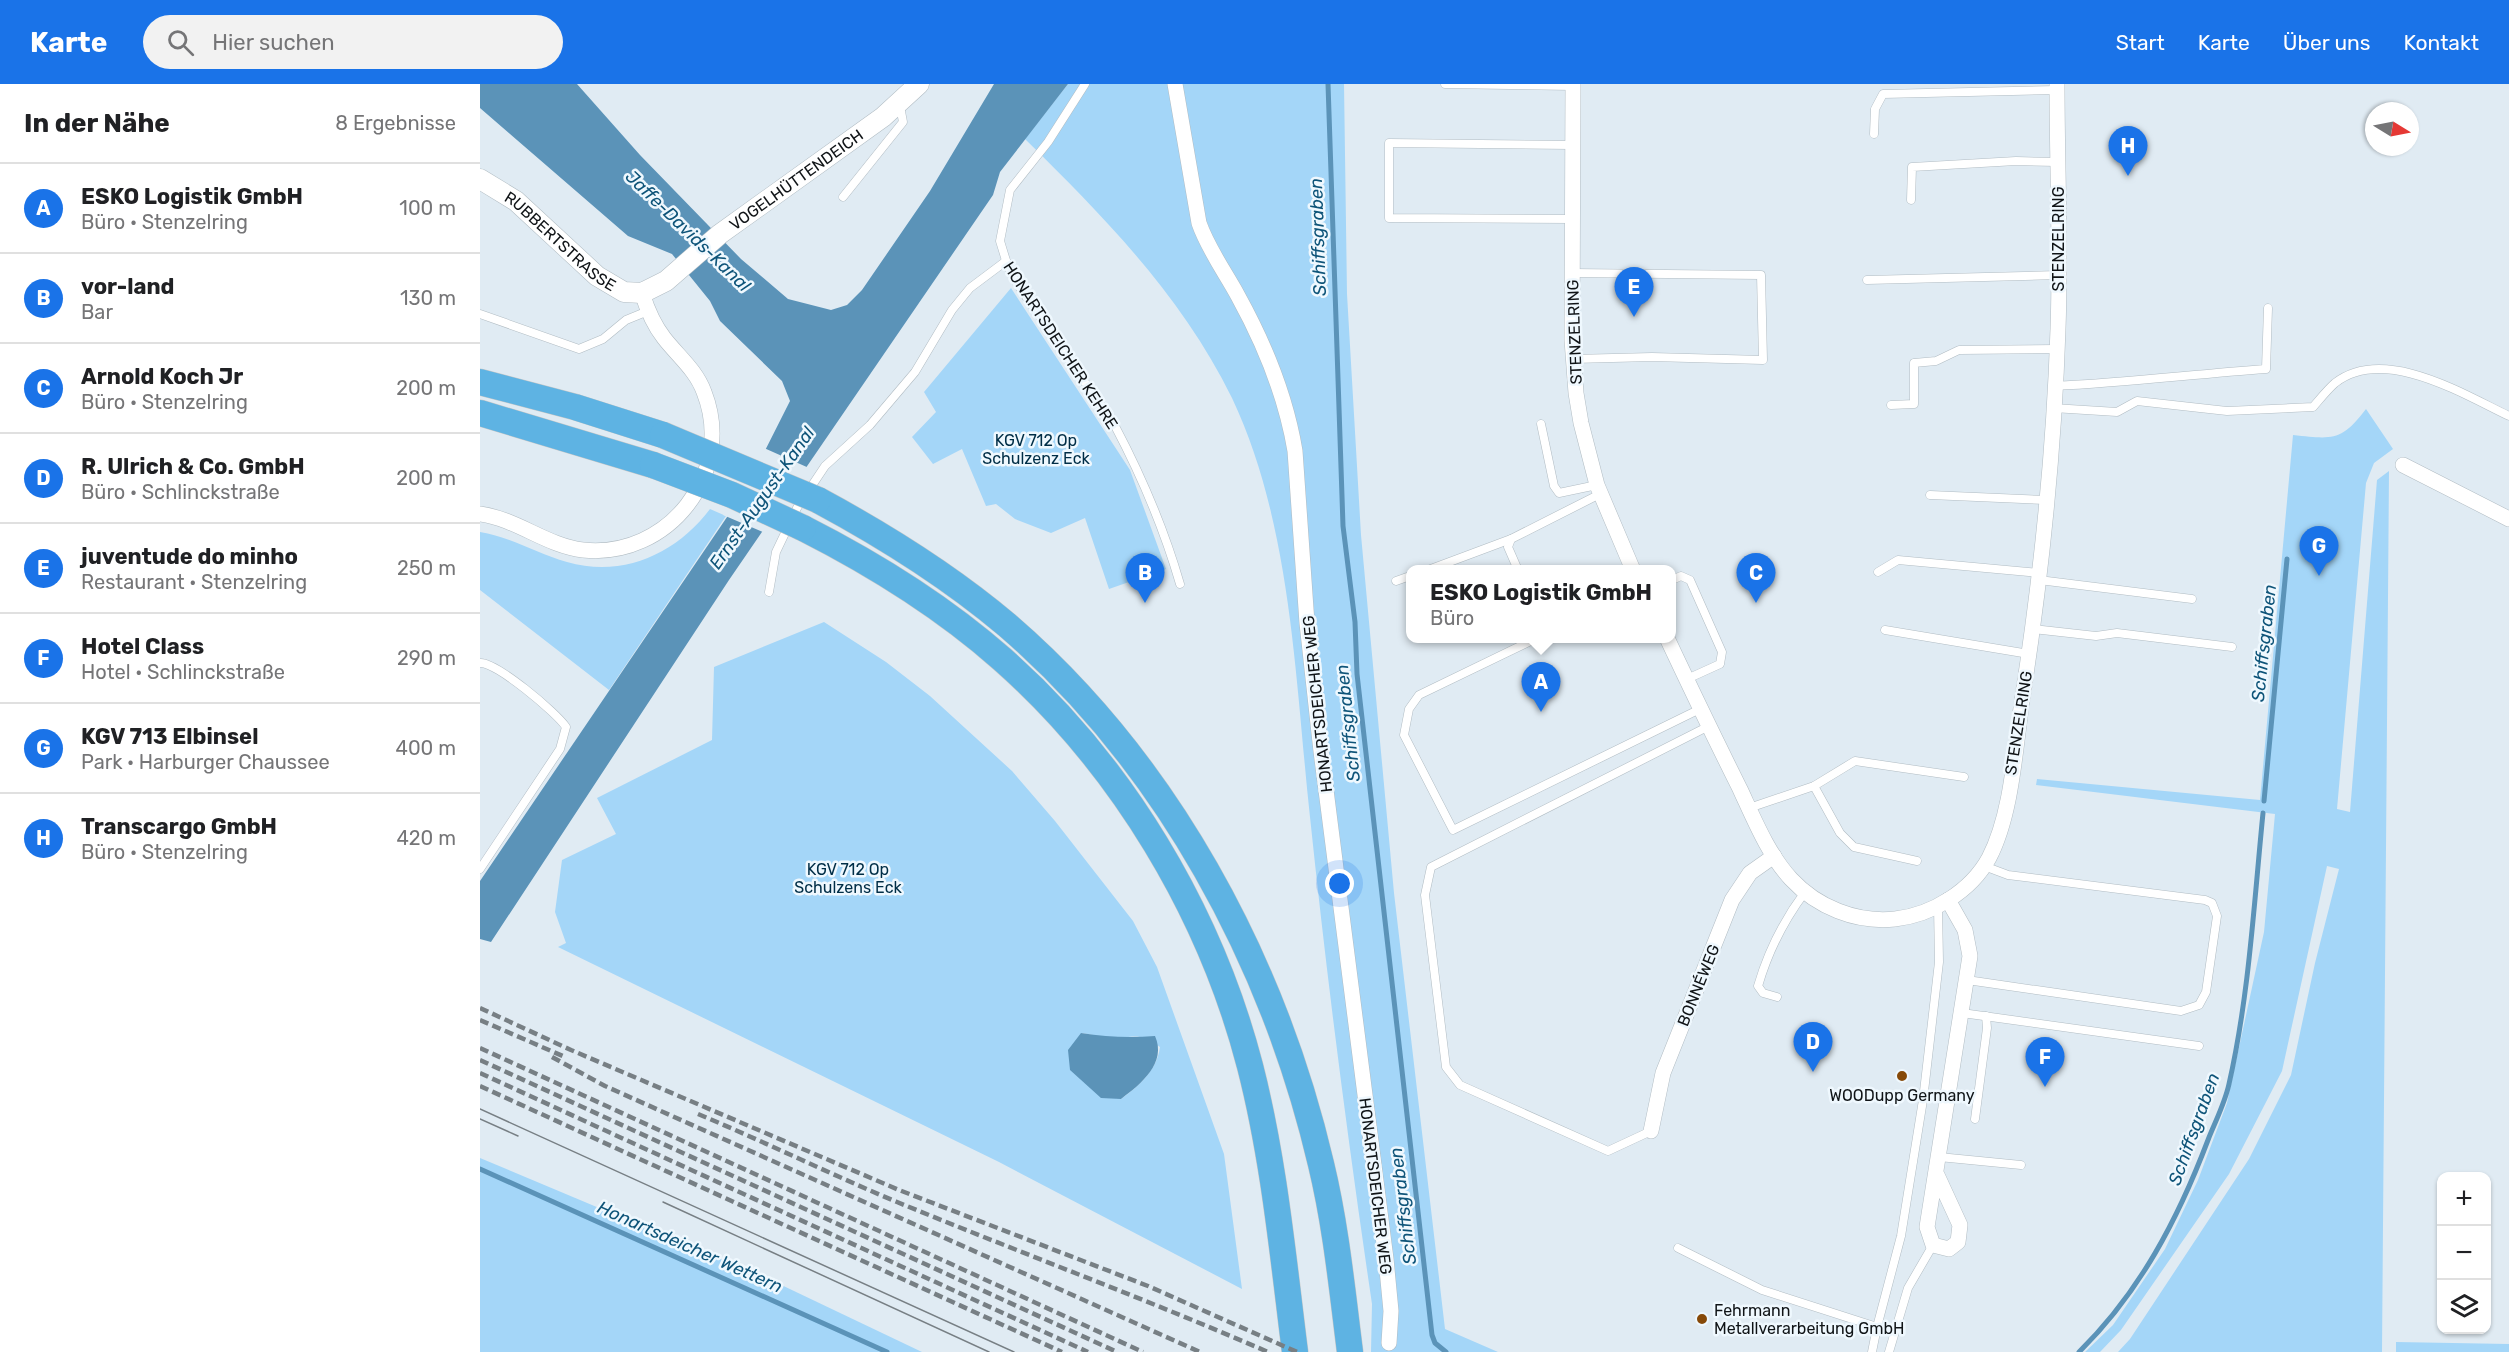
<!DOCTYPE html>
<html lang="de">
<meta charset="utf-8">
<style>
:root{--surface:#fff;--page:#f2f2f2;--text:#202124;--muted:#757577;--line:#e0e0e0;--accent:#1a73e8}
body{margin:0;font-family:Rubik,sans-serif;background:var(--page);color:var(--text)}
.controls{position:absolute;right:18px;bottom:18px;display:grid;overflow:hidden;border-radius:12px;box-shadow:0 2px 4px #0004}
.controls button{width:54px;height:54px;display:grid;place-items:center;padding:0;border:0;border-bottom:2px solid var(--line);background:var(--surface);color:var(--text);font:30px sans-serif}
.compass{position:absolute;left:1885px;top:18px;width:54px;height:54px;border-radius:50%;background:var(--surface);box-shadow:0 2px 4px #0004;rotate:100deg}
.you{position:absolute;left:860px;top:800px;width:21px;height:21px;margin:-15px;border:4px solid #fff;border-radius:50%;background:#1a73e8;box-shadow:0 0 0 9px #1a73e833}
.badge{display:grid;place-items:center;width:39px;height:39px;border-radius:50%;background:var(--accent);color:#fff;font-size:20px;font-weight:700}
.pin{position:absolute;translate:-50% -50px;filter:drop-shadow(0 2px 3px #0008)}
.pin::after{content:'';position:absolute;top:32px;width:21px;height:18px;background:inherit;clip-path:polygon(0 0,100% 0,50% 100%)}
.popup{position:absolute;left:926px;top:481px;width:270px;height:78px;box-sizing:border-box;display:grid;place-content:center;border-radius:12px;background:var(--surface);filter:drop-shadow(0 2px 4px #0005);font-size:20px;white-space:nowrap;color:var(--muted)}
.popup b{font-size:22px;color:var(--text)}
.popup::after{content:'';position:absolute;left:50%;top:100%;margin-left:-12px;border:12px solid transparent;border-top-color:var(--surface)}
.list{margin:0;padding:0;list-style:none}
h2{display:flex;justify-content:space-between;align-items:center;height:78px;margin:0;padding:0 24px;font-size:26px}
h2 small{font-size:20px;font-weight:400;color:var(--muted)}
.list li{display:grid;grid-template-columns:39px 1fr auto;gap:18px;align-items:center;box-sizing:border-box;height:90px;padding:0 24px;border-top:2px solid var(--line)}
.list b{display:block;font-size:22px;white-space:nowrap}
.list p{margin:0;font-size:20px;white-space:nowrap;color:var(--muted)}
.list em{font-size:20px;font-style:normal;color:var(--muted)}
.icon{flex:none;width:33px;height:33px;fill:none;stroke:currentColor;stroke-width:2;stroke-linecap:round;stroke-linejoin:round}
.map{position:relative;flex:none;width:2029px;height:1268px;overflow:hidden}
header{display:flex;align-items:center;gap:36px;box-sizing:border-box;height:84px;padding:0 30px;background:var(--accent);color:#fff}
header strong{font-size:28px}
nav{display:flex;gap:33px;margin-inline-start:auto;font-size:21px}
.search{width:420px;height:54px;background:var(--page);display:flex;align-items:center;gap:15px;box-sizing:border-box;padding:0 21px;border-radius:33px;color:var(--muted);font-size:22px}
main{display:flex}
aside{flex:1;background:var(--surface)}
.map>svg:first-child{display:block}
.green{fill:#a4d6f8;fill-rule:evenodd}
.water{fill:#5b93b8}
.pier{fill:#e0ebf3}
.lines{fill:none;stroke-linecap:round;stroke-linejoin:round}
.stream{stroke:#5b93b8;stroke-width:5}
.service-casing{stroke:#b1bcc3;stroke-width:9}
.minor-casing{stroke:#b1bcc3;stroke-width:16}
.tertiary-casing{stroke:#b1bcc3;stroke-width:21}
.trunk-casing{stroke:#c6c7c7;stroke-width:27}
.service{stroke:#fff;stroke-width:8}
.minor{stroke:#fff;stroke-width:15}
.tertiary{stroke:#fff;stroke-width:20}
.trunk{stroke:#5eb3e3;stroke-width:26}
.tram{stroke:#777f84;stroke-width:1.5}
.rail{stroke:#777f84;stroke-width:4.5;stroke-dasharray:9 4.5;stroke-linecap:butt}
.trunk-bridge-casing{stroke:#c6c7c7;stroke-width:27;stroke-linecap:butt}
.trunk-bridge{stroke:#5eb3e3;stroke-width:26}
.poi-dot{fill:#864908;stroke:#eff8fe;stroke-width:2}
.labels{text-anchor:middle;stroke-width:5;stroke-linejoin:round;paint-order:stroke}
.street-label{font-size:16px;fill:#101417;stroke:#eff8fe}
.park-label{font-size:16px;fill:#002e47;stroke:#eff8fe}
.poi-label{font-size:16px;fill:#101417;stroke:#eff8fe}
.water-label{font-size:18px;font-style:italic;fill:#0e5479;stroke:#eff8fe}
</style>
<header>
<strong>Karte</strong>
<div class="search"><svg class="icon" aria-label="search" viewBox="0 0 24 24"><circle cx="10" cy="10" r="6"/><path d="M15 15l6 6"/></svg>Hier suchen</div>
<nav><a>Start</a><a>Karte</a><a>Über uns</a><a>Kontakt</a></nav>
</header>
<main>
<aside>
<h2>In der Nähe<small>8 Ergebnisse</small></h2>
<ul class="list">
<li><span class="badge">A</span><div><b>ESKO Logistik GmbH</b><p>Büro · Stenzelring</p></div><em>100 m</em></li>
<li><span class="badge">B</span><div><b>vor-land</b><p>Bar</p></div><em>130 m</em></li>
<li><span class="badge">C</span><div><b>Arnold Koch Jr</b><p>Büro · Stenzelring</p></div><em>200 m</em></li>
<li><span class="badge">D</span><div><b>R. Ulrich &amp; Co. GmbH</b><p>Büro · Schlinckstraße</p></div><em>200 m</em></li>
<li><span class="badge">E</span><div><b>juventude do minho</b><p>Restaurant · Stenzelring</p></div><em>250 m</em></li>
<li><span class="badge">F</span><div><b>Hotel Class</b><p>Hotel · Schlinckstraße</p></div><em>290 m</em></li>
<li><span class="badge">G</span><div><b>KGV 713 Elbinsel</b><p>Park · Harburger Chaussee</p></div><em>400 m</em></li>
<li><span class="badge">H</span><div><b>Transcargo GmbH</b><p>Büro · Stenzelring</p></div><em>420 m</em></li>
</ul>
</aside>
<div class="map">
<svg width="2029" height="1268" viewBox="0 0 2029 1268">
<rect width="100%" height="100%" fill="#e0ebf3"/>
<!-- green -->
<g class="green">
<path d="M588 0H864L867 210 881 451 914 809 965 1245 1018 1268H891L892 1220C868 1058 847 896 830 733 815 596 812 441 752 314 702 212 625 134 545 55Z"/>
<path d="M531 204 650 386 686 485 629 505 605 434 571 449 535 435 516 420 506 422 482 365 453 380 432 353 456 328 444 308Z"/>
<path d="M1886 325 1913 365 1894 379 1886 399 1857 725 1870 728 1897 396 1909 387 1902 1268H1638L1650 1255 1769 1075 1811 991 1835 879 1859 785 1847 782 1802 987 1749 1090 1641 1246 1620 1268H1605L1633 1241 1685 1165 1718 1096 1747 1019 1784 848 1795 730 1556 701 1557 695 1780 716 1813 351C1852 355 1861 358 1886 325Z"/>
<path d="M230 425 246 432 129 606 0 506V448C31 453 57 470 87 478 143 494 196 470 230 425Z"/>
<path d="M344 538 406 578 450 612 532 687 575 737 653 837 677 883 744 1070 762 1205 519 1078 78 863 86 859 75 828 82 776 136 750 117 714 232 656 234 583ZM601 949C610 950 620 953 630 954 655 955 655 946 680 963 677 986 659 1002 641 1015Z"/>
<path d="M0 1074 293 1197 442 1268H0Z"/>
<path d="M1916 1258 2029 1260V1268H1916Z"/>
</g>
<!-- water -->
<g class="water">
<path d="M0 0H97L160 71 261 175 308 215 351 226 367 221 382 206 450 107 514 0H588L520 88 513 111 249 496 11 858 0 855V797L264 408 310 317 302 297 240 237 230 217 192 170 148 152 0 24Z"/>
<path d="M601 949C626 953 650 954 675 952 687 979 661 1000 641 1015L621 1014 590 986 588 966Z"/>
</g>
<!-- pier -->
<path class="pier" d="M284 364 329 384 285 449 243 431 262 406Z"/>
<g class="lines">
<!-- stream -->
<g class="stream">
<path d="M848 0 863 442 875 538 877 590 952 1251 955 1259 966 1268"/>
<path d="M1784 717 1807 475"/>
<path d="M0 1085 407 1268"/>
<path d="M1599 1268C1660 1208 1698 1135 1728 1056 1735 1038 1745 1019 1749 1000 1769 912 1774 819 1783 729"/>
</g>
<!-- service casing -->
<g class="service-casing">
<g id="service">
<path d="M605 0 568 58 530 106 520 157 528 183 536 198 635 342C662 393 684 445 700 500"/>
<path d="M965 0 1093 2"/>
<path d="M1394 50 1395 25 1403 10 1577 6"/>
<path d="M363 113 423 38 420 22"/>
<path d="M1431 116 1432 83 1536 77 1577 78"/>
<path d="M1092 135 909 134V59L1092 61"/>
<path d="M1092 189 1281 191 1283 276 1172 273 1093 275"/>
<path d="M1387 196 1578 191"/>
<path d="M0 230 99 265 123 255 146 236 168 227"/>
<path d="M1575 302C1646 299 1715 290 1786 285L1788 224"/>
<path d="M1411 321 1434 320V279L1456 277 1479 266 1577 265"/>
<path d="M1573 324 1637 328 1657 317 1747 327 1833 323C1840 315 1847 306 1855 299 1904 261 1983 310 2029 332"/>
<path d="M1061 340 1074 402 1079 409 1117 401"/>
<path d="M1450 411 1566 416"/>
<path d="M948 486 1031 455"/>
<path d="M1038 486 1028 463 1031 455 1120 410"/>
<path d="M1398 488 1418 476 1559 489"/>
<path d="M1192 496 1201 492 1210 496 1242 568 1240 580 1207 595"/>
<path d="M1559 496 1712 515"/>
<path d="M916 497 930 492"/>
<path d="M289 508 296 468 317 424 345 382 390 341 435 288 472 226 490 204 526 177"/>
<path d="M1553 545 1616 552 1637 549 1752 563"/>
<path d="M1405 546 1549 570"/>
<path d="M1057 554 939 611 929 625 924 651 973 746 1220 625"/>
<path d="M0 579C15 577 77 629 86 643L80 665 0 785"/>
<path d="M1334 702 1360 749 1374 763 1437 777"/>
<path d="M1269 724 1334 702 1375 677 1484 693"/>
<path d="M1487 896 1701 927 1719 921 1726 908 1737 832 1732 819 1725 816 1528 791 1504 782"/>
<path d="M1297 913 1283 909 1278 902C1288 868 1304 836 1325 808"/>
<path d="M1482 929 1719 962"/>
<path d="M1495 1035 1507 944 1506 932"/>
<path d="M1171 1047 1128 1067 980 1001 966 983 945 811 951 783 1229 642"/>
<path d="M1459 1073 1541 1081"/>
<path d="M1198 1164 1282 1206 1397 1243 1421 1152 1443 1016 1459 878 1458 822"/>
<path d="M1392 1268 1397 1243"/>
<path d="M1409 1268 1428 1204 1453 1161"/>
</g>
</g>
<!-- minor casing -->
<g class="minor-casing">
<g id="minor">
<path d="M695 0 719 139C728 165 745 188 758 212 785 261 806 313 815 367L827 539 841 667 906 1175 911 1227 909 1259"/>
<path d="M1093 0 1092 256 1096 309 1101 339 1117 401 1153 486"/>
<path d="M1923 381 2029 435"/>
<path d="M0 430C37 435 67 462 103 466 188 475 256 389 224 308 216 286 198 272 184 254 173 240 167 225 162 209"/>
<path d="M1187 554C1211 605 1235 655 1260 705 1274 735 1288 770 1311 795 1337 823 1376 839 1415 835 1452 831 1491 807 1509 774 1532 730 1535 665 1542 617 1561 494 1574 369 1578 245 1581 164 1577 81 1577 0"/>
<path d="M1171 1047 1183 989 1252 816 1270 789 1294 772"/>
<path d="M1457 1091 1480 1141 1478 1158 1469 1165 1453 1161 1447 1143 1490 872 1485 846 1468 816"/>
</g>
</g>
<!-- tertiary casing -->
<g class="tertiary-casing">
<g id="tertiary">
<path id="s1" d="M0 95 36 117 117 192 144 208 162 209 186 197 240 150 403 33 439 0"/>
</g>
</g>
<!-- trunk casing -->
<g class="trunk-casing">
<g id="trunk">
<path d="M0 298 95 323 183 351"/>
<path d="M0 329 173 381"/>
<path d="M338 416C405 452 469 492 527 541 687 679 793 876 841 1080 856 1142 862 1205 870 1268"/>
<path d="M323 444C394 480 463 523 522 575 642 681 730 828 770 982 794 1075 803 1173 815 1268"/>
</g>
</g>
<!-- service -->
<use href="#service" class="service"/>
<!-- minor -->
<use href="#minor" class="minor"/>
<!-- tertiary -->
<use href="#tertiary" class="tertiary"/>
<!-- trunk -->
<use href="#trunk" class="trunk"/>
<!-- tram -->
<g class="tram">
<path d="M0 1025 534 1268"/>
<path d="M0 1035 38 1052"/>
<path d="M183 1118 509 1268"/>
</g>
<!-- rail -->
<g class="rail">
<path d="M0 924 91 966 419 1106 668 1202 817 1268"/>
<path d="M0 936 85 973"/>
<path d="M0 964 663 1268"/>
<path d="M72 973 125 1002 720 1268"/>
<path d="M0 976 637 1268"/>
<path d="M0 989 608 1268"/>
<path d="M0 1002 582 1268"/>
<path d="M218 1030C285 1058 350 1090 417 1118 541 1169 666 1215 788 1268"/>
</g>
<!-- trunk-bridge casing -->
<g class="trunk-bridge-casing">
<g id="trunk-bridge">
<path d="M183 351 338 416"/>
<path d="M173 381 252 411 323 444"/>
</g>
</g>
<!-- trunk-bridge -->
<use href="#trunk-bridge" class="trunk-bridge"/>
</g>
<!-- markers -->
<g class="poi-dot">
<circle cx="1422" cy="992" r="6"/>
<circle cx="1222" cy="1235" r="6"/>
</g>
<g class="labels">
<!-- street labels -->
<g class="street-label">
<text dy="6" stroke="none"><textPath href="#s1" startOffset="394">VOGELHÜTTENDEICH</textPath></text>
<text transform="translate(1578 155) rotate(-90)" y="6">STENZELRING</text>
<text dy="6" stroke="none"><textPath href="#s1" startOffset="102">RUBBERTSTRASSE</textPath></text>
<text transform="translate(1094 248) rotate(-92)" y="6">STENZELRING</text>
<text transform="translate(581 261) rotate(57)" y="6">HONARTSDEICHER KEHRE</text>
<text transform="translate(837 620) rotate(-96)" y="6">HONARTSDEICHER WEG</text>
<text transform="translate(1538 639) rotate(-81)" y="6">STENZELRING</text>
<text transform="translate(1218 901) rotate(-68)" y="6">BONNÉWEG</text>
<text transform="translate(896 1102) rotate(83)" y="6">HONARTSDEICHER WEG</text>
</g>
<!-- park labels -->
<g class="park-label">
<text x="556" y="362">KGV 712 Op<tspan x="556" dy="18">Schulzenz Eck</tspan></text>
<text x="368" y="791">KGV 712 Op<tspan x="368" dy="18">Schulzens Eck</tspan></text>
</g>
<!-- poi labels -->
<g class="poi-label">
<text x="1422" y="1017">WOODupp Germany</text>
<text x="1234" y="1232" text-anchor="start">Fehrmann<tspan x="1234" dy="18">Metallverarbeitung GmbH</tspan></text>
</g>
<!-- water labels -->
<g class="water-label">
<text transform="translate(208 147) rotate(44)" y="6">Jaffe-Davids-Kanal</text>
<text transform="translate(838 153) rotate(-92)" y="6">Schiffsgraben</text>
<text transform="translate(282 414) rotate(-55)" y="6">Ernst-August-Kanal</text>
<text transform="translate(1784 559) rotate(-84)" y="6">Schiffsgraben</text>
<text transform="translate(868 639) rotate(-96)" y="6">Schiffsgraben</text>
<text transform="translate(1714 1045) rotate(-70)" y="6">Schiffsgraben</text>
<text transform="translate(923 1122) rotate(-97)" y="6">Schiffsgraben</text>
<text transform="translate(210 1163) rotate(24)" y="6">Honartsdeicher Wettern</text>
</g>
</g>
</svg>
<div class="controls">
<button>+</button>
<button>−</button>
<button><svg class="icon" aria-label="layers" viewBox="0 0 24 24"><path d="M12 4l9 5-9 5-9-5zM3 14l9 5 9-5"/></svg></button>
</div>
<svg class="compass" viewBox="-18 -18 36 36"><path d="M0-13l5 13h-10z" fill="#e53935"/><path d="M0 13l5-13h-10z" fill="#757577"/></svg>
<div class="you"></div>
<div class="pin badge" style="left:1061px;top:628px">A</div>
<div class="popup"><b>ESKO Logistik GmbH</b>Büro</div>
<div class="pin badge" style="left:665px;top:519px">B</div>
<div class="pin badge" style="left:1276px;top:519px">C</div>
<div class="pin badge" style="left:1333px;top:988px">D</div>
<div class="pin badge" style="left:1154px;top:233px">E</div>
<div class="pin badge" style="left:1565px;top:1003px">F</div>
<div class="pin badge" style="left:1839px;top:492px">G</div>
<div class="pin badge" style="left:1648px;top:92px">H</div>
</div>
</main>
